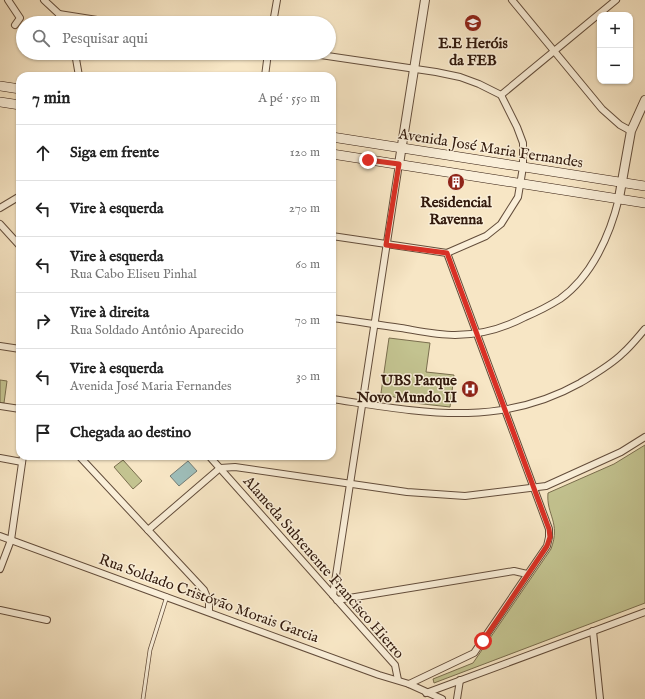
<!DOCTYPE html>
<html lang="pt">
<meta charset="utf-8">
<style>
:root{--surface:#fff;--page:#f6f6f6;--text:#222;--muted:#767676;--line:#e0e0e0}
body{margin:0;font-family:"IM FELL English",serif;background:var(--page);color:var(--text)}
.controls{position:absolute;right:12px;top:12px;display:grid;overflow:hidden;border-radius:8px;box-shadow:0 1px 3px #0004}
.controls button{width:36px;height:36px;display:grid;place-items:center;padding:0;border:0;border-bottom:1px solid var(--line);background:var(--surface);color:var(--text);font:20px sans-serif}
.stop{position:absolute;width:12px;height:12px;margin:-9px;border:3px solid #d93025;border-radius:50%;background:#fff}
.stop.end{background:#d93025;border-color:#fff;box-shadow:0 1px 4px #0008}
.list{margin:0;padding:0;list-style:none}
h2{display:flex;justify-content:space-between;align-items:center;height:52px;margin:0;padding:0 16px;font-size:17px}
h2 small{font-size:13px;font-weight:400;color:var(--muted)}
.list li{display:grid;grid-template-columns:26px 1fr auto;gap:12px;align-items:center;box-sizing:border-box;height:56px;padding:0 16px;border-top:1px solid var(--line)}
.list b{display:block;font-size:15px;white-space:nowrap}
.list p{margin:0;font-size:13px;white-space:nowrap;color:var(--muted)}
.list em{font-size:13px;font-style:normal;color:var(--muted)}
.icon{flex:none;width:22px;height:22px;fill:none;stroke:currentColor;stroke-width:2;stroke-linecap:round;stroke-linejoin:round}
.map{position:relative;flex:none;width:645px;height:699px;overflow:hidden}
.search{position:absolute;background:var(--surface);box-shadow:0 1px 3px #0004;left:16px;top:16px;width:320px;height:44px;display:flex;align-items:center;gap:10px;box-sizing:border-box;padding:0 14px;border-radius:22px;color:var(--muted);font-size:15px}
.panel{position:absolute;background:var(--surface);box-shadow:0 1px 3px #0004;left:16px;top:72px;width:320px;height:388px;border-radius:12px}
.map>svg:first-child{display:block}
.green{fill:#c3c390;stroke:#7a6e4e}
.water{fill:#9ebeba;stroke:#737c75}
.lines{fill:none;stroke-linecap:round;stroke-linejoin:round}
.service-casing{stroke:#634d3b;stroke-width:4.5}
.minor-casing{stroke:#634d3b;stroke-width:8}
.tertiary-casing{stroke:#634d3b;stroke-width:10}
.secondary-casing{stroke:#321a0d;stroke-width:10}
.service{stroke:#faefd9;stroke-width:3}
.minor{stroke:#faefd9;stroke-width:6}
.tertiary{stroke:#faefd9;stroke-width:8}
.secondary{stroke:#faefd9;stroke-width:9}
.route{stroke:#d93025;stroke-width:5}
.labels{text-anchor:middle;stroke-width:3;stroke-linejoin:round;paint-order:stroke}
.poi-label{font-size:15px;font-weight:bold;fill:#321a0d;stroke:#faefd9}
.street-label{font-size:15px;fill:#321a0d;stroke:#faefd9}
</style>
<div class="map">
<svg width="645" height="699" viewBox="0 0 645 699">
<rect width="100%" height="100%" fill="#f7e6c5"/>
<filter id="stains"><feTurbulence type="fractalNoise" baseFrequency=".005" numOctaves="4"/><feColorMatrix values="0 0 0 0 .2 0 0 0 0 .09 0 0 0 0 .02 0 0 0 .5 -.17"/></filter>
<radialGradient id="worn" r=".72"><stop offset=".6" stop-color="#630" stop-opacity="0"/><stop offset="1" stop-color="#630" stop-opacity=".3"/></radialGradient>
<!-- green -->
<g class="green">
<path d="M389 338 430 343 426 372 454 375 450 407 414 403 381 393Z"/>
<path d="M0 380 7 381 4 403H0Z"/>
<path d="M645 445V603L434 683 433 679 473 663 551 549C561 522 546 515 548 493L614 464Z"/>
<path d="M123 460 142 481 133 489 114 467Z"/>
</g>
<!-- water -->
<path class="water" d="M188 461 197 471 179 486 170 476Z"/>
<g class="lines">
<!-- service casing -->
<g class="service-casing">
<path id="service" d="M143 699 150 650 167 596"/>
</g>
<!-- minor casing -->
<g class="minor-casing">
<g id="minor">
<path d="M8 0 20 18 15 25"/>
<path d="M44 0 59 14 64 23"/>
<path d="M512 0 602 109 620 125 631 131"/>
<path d="M59 14 116 23"/>
<path d="M273 23 277 0"/>
<path d="M75 53 79 76"/>
<path d="M307 53 436 72 460 77 479 84 501 95 517 127 523 143V167L518 197 501 224 486 236 447 253 332 236"/>
<path d="M265 76 268 53"/>
<path d="M501 95 616 0"/>
<path d="M0 208 20 196"/>
<path d="M0 224 20 246"/>
<path d="M332 318C355 321 378 325 401 328 419 331 437 335 455 335 480 335 504 328 525 317 537 312 549 306 560 299 592 276 610 235 619 198"/>
<path d="M0 346 20 349"/>
<path d="M332 399C420 412 498 429 580 383 595 374 611 365 623 353 631 346 638 337 645 329"/>
<path d="M0 406 20 409"/>
<path d="M79 456 204 590 209 602V612"/>
<path d="M209 456 395 665 398 680"/>
<path d="M0 458 22 462"/>
<path d="M220 468 235 467 407 492 465 496 546 486 621 452 645 437"/>
<path d="M148 530 220 468"/>
<path d="M0 536 379 675 409 684 442 699"/>
<path d="M0 569 11 540 23 456"/>
<path d="M333 595 399 164"/>
<path d="M337 600 514 571 527 574"/>
<path d="M0 610 47 620"/>
<path d="M593 631 600 699"/>
<path d="M409 684 474 653 547 546 549 537V529L447 253"/>
<path d="M426 693 645 612"/>
<path d="M457 699 460 680"/>
</g>
</g>
<!-- tertiary casing -->
<g class="tertiary-casing">
<g id="tertiary">
<path d="M399 164 425 0"/>
<path d="M619 198 631 131 645 100"/>
</g>
</g>
<!-- secondary casing -->
<g class="secondary-casing">
<g id="secondary">
<path d="M0 86 20 89"/>
<path d="M0 102 20 105"/>
<path d="M332 137 645 186"/>
<path d="M332 154 645 203"/>
</g>
</g>
<!-- service -->
<use href="#service" class="service"/>
<!-- minor -->
<use href="#minor" class="minor"/>
<!-- tertiary -->
<use href="#tertiary" class="tertiary"/>
<!-- secondary -->
<use href="#secondary" class="secondary"/>
</g>
<g class="lines">
<!-- route -->
<path class="route" d="M368 160 399 164 386 245 447 253 549 529 550 537 547 546 483 641"/>
</g>
<!-- icons -->
<defs>
<g id="school-disc" transform="scale(0.9)"><circle r="9.5" fill="#8f2418" stroke="#faefd9"/><path d="M0-5L7-2L0 1L-7-2ZM-4 1L0 2.5L4 1V4Q0 6-4 4Z" fill="#fff"/></g>
<g id="building-disc" transform="scale(0.9)"><circle r="9.5" fill="#8f2418" stroke="#faefd9"/><path d="M-4-6H4V6H1V3H-1V6H-4ZM-2.5-4.3h1.7v1.8h-1.7ZM.8-4.3h1.7v1.8H.8ZM-2.5-1h1.7V.8h-1.7ZM.8-1h1.7V.8H.8Z" fill="#fff"/></g>
<g id="hospital-disc" transform="scale(0.9)"><circle r="9.5" fill="#8f2418" stroke="#faefd9"/><path d="M-5-5h3v3.5h4V-5h3V5h-3V1.5h-4V5h-3Z" fill="#fff"/></g>
</defs>
<g fill-rule="evenodd">
<use href="#school-disc" x="473" y="23"/>
<use href="#building-disc" x="456" y="182"/>
<use href="#hospital-disc" x="470" y="389"/>
</g>
<g class="labels">
<!-- poi labels -->
<g class="poi-label">
<text x="473" y="48">E.E Heróis<tspan x="473" dy="17">da FEB</tspan></text>
<text x="456" y="207">Residencial<tspan x="456" dy="17">Ravenna</tspan></text>
<text x="457" y="385" text-anchor="end">UBS Parque<tspan x="457" dy="17">Novo Mundo II</tspan></text>
</g>
<!-- street labels -->
<g class="street-label">
<text transform="translate(491 148) rotate(9)" y="5">Avenida José Maria Fernandes</text>
<text transform="translate(324 567) rotate(49)" y="5">Alameda Subtenente Francisco Hierro</text>
<text transform="translate(209 598) rotate(20)" y="5">Rua Soldado Cristóvão Morais Garcia</text>
</g>
</g>
<rect width="100%" height="100%" filter="url(#stains)"/>
<rect width="100%" height="100%" fill="url(#worn)"/>
</svg>
<div class="controls">
<button>+</button>
<button>−</button>
</div>
<div class="stop" style="left:483px;top:641px"></div>
<div class="stop end" style="left:368px;top:160px"></div>
<div class="search"><svg class="icon" aria-label="search" viewBox="0 0 24 24"><circle cx="10" cy="10" r="6"/><path d="M15 15l6 6"/></svg>Pesquisar aqui</div>
<section class="panel">
<h2>7 min<small>A pé · 550 m</small></h2>
<ul class="list">
<li><svg class="icon" aria-label="ahead" viewBox="0 0 24 24"><path d="M12 20V5M6 11l6-6 6 6"/></svg><div><b>Siga em frente</b></div><em>120 m</em></li>
<li><svg class="icon" aria-label="left" viewBox="0 0 24 24"><path d="M17 20v-9H6M10 6l-5 5 5 5"/></svg><div><b>Vire à esquerda</b></div><em>270 m</em></li>
<li><svg class="icon" aria-label="left" viewBox="0 0 24 24"><path d="M17 20v-9H6M10 6l-5 5 5 5"/></svg><div><b>Vire à esquerda</b><p>Rua Cabo Eliseu Pinhal</p></div><em>60 m</em></li>
<li><svg class="icon" aria-label="right" viewBox="0 0 24 24"><path d="M7 20v-9h11M14 6l5 5-5 5"/></svg><div><b>Vire à direita</b><p>Rua Soldado Antônio Aparecido</p></div><em>70 m</em></li>
<li><svg class="icon" aria-label="left" viewBox="0 0 24 24"><path d="M17 20v-9H6M10 6l-5 5 5 5"/></svg><div><b>Vire à esquerda</b><p>Avenida José Maria Fernandes</p></div><em>30 m</em></li>
<li><svg class="icon" aria-label="arrive" viewBox="0 0 24 24"><path d="M6 21V4h12l-3 4 3 4H6"/></svg><div><b>Chegada ao destino</b></div></li>
</ul>
</section>
</div>
